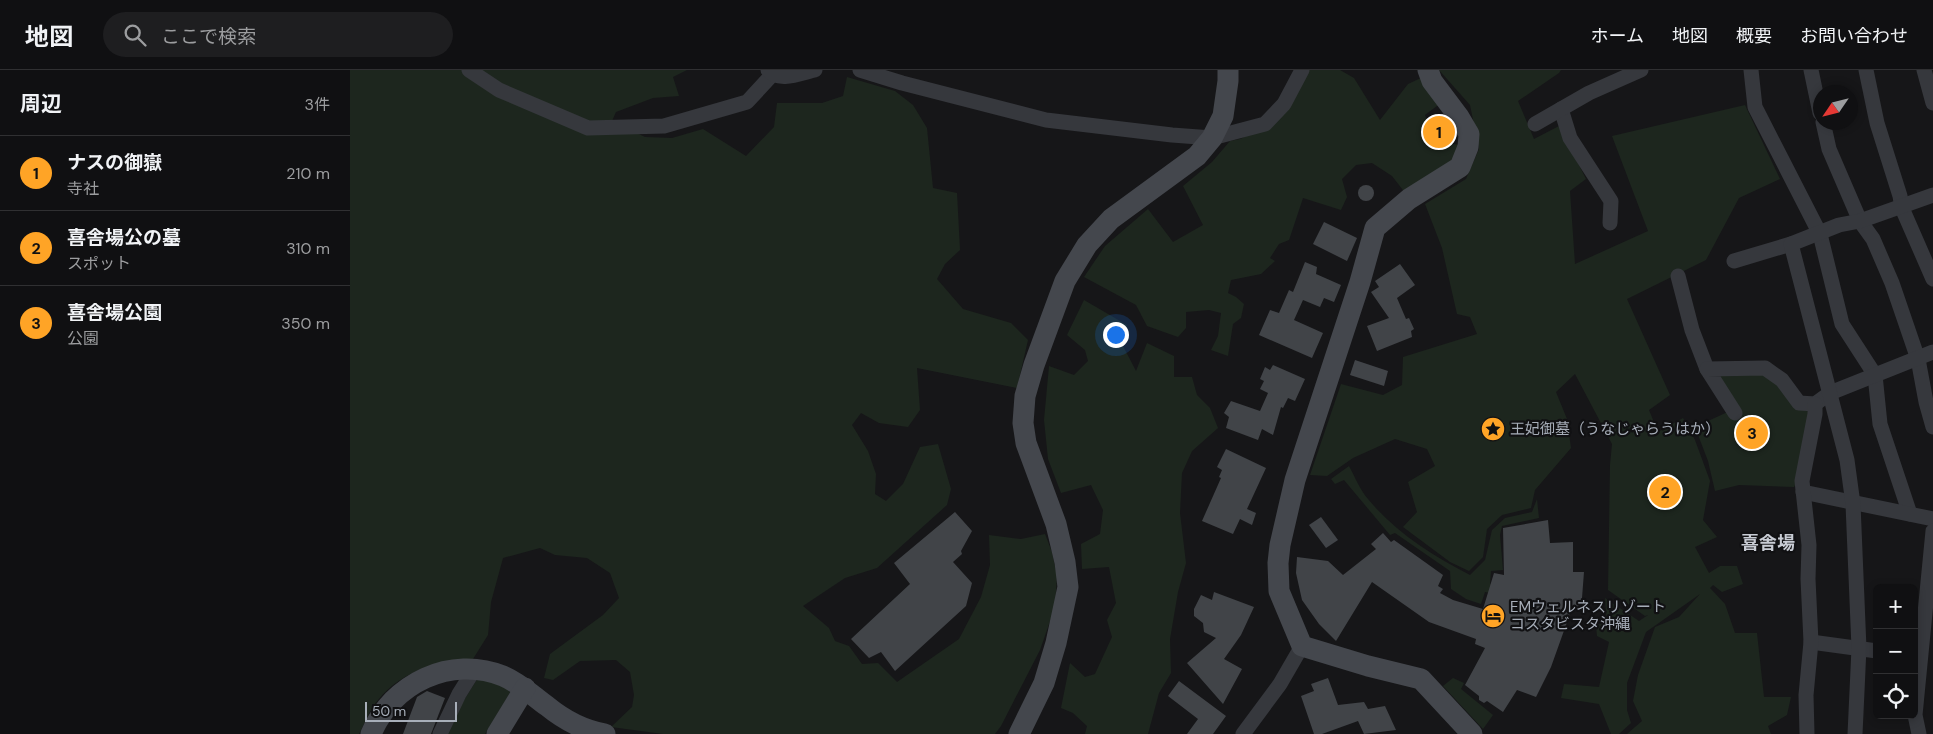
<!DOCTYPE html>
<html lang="ja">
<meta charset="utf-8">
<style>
:root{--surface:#101012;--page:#1e1e20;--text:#f1f3f6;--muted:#9c9d9f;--line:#303032;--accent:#ffa426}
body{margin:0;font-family:"DM Sans","Noto Sans JP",sans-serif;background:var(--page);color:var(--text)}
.controls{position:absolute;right:15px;bottom:15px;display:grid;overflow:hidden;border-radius:8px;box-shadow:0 2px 8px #0003}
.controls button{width:45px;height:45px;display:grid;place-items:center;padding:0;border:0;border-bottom:1px solid var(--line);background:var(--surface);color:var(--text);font:25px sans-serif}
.compass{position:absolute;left:1463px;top:15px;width:45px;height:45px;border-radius:50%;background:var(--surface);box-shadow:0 2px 8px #0003;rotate:235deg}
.scale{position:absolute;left:15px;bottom:12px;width:92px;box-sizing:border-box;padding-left:5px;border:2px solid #a7aeb9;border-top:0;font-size:14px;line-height:18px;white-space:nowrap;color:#a7aeb9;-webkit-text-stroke:4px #111113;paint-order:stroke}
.you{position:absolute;left:765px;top:264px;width:18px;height:18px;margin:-12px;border:4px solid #fff;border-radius:50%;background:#1a73e8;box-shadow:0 0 0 8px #1a73e833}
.badge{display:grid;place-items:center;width:32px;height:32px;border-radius:50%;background:var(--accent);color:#111;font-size:16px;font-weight:700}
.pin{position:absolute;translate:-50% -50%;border:2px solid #fff;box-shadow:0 1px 5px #0006}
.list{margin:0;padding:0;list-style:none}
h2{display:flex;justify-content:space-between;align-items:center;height:65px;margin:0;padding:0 20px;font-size:21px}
h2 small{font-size:16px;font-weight:400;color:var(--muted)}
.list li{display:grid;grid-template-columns:32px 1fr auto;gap:15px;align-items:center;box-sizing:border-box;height:75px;padding:0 20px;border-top:1px solid var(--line)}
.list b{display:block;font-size:19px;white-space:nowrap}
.list p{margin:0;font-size:16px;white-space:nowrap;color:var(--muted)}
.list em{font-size:16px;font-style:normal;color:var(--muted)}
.icon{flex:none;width:28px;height:28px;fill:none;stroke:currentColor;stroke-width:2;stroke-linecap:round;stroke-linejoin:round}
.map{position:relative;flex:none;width:1583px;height:664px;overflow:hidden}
header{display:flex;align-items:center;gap:30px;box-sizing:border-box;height:70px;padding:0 25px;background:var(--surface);border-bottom:1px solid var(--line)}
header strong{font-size:24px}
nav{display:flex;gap:28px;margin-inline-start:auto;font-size:18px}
.search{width:350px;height:45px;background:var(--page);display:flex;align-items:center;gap:12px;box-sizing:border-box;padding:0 18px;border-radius:28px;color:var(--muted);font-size:19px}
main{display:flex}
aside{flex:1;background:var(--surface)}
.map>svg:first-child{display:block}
.green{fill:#1d261e}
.building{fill:#414448}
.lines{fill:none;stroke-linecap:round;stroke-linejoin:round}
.street{stroke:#36383d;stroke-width:15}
.secondary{stroke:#44474d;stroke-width:21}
.labels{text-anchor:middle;stroke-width:4.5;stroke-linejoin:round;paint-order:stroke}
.poi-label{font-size:15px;fill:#a7aeb9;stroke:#111113;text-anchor:start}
.quarter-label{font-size:18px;font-weight:bold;fill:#c8ccd4;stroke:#111113}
</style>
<header>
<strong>地図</strong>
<div class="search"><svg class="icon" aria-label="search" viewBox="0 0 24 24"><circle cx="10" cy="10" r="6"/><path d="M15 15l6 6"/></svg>ここで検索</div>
<nav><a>ホーム</a><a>地図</a><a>概要</a><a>お問い合わせ</a></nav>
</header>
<main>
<aside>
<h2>周辺<small>3件</small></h2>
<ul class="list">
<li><span class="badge">1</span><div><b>ナスの御嶽</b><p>寺社</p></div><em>210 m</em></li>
<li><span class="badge">2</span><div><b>喜舎場公の墓</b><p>スポット</p></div><em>310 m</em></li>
<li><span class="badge">3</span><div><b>喜舎場公園</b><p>公園</p></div><em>350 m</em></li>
</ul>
</aside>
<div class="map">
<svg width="1583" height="664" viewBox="0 0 1583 664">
<rect width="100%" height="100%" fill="#161618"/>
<!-- green -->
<g class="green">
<path d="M0 0H337L323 7 329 26 303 28 266 42 262 51 295 67 322 68 353 59 396 86 424 57 427 33H472L493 26 497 7 545 21 563 35 577 58 583 118 607 123 610 180 595 194 587 209 613 239 661 253 678 270 667 318 567 298 570 340 558 357 529 353 511 343 502 355 518 381 526 404 525 424 536 431 553 414 570 377 588 374 601 419 597 435 527 498 495 508 453 536 479 558 485 571 499 576 512 594 528 593 547 612 609 569 631 527 640 495 639 465 671 469 695 464 702 482 707 506 705 537 690 580 651 656 645 664H313L261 657 282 637 284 625 280 602 266 590 230 591 203 610 194 608 200 584 253 545 269 528 260 503 237 488 205 485 190 478 153 488 141 532 138 565 123 589C84 595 55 598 28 630 20 639 15 653 9 664H0Z"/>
<path d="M959 0H990L1004 8 1030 50 1058 14 1073 7 1091 33 1075 45 1084 72 1112 75 1108 89 1056 124 1042 106 1022 93 1006 95 992 109 997 127 991 140 953 128 939 170 929 174 920 188 925 191 911 204 881 210 878 223 886 227 894 234 891 248 883 254 878 286 861 280 868 266 871 243 859 240 836 242V258L828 267 797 256 786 235 734 207 755 176 798 139 823 172 853 155 833 116 862 92 880 71 890 69 920 55Z"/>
<path d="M1089 0H1211L1209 3 1168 31 1184 69 1209 56 1236 109 1220 121 1225 194 1298 161 1262 66 1395 35 1430 109 1389 128 1356 190 1277 229 1320 325 1299 340 1308 362 1333 348 1345 370 1360 411 1353 450 1367 467 1345 477 1359 503 1370 496H1387L1393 514 1372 522 1363 515 1360 518 1375 534 1385 563H1407L1414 627H1441L1437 645 1418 656 1421 664H1277L1292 651 1283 631 1288 605 1305 557 1329 547 1350 524 1296 562 1277 613V640L1281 653 1269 664H1261L1249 634 1211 628 1214 614 1249 617 1259 572 1247 566 1246 555 1257 553 1255 528 1289 551 1298 545 1295 546 1258 520 1260 395 1262 374 1225 304 1206 322 1217 349 1221 378 1185 420 1181 438 1152 445 1137 459 1133 487 1119 501 1100 492 1053 457 1067 442 1058 412 1085 396 1077 379 1045 369 1003 388 977 406 960 405 991 314 1033 325 1052 315 1053 287 1127 264 1120 247 1107 244 1092 178 1075 134 1116 109 1129 79 1120 35Z"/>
<path d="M734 230 777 255 773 276 786 301 797 273 824 286V307H842L847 325 860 338 868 358 842 381 832 403 830 443 836 493 828 522 820 569 821 603 809 623 798 664H735L737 656 723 643 711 638 720 593 735 607 745 604 762 567 757 550 766 533 759 497 732 499 731 474 750 464 753 440 741 415 711 423 698 389 694 350 699 296 724 305 738 291 735 280 717 265Z"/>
<path d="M1415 303 1459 343 1447 412 1444 417 1389 415 1365 421 1358 391 1345 357 1382 340 1370 305Z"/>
<path d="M999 396C1005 407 1010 420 1018 429 1045 462 1083 486 1120 505L1135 490 1142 460 1155 448 1182 442 1187 429 1189 448 1152 456 1150 465 1153 500 1141 501 1140 514 1151 519 1149 525 1135 522 1131 534 1116 529 1101 519 1100 501 1045 463 1040 465 994 410 985 414 981 409Z"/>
<path d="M130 608 159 619 160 623 135 664H97L109 638 126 611Z"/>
<path d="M1103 608 1114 613 1111 619 1143 645 1133 659 1093 616Z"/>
</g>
<!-- building -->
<g class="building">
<circle cx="1016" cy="123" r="8"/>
<path d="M974 152 1007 168 997 191 963 174Z"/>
<path d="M955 192 967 197 966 204 991 215 984 232 974 228 970 237 953 230 944 250 973 263 962 288 909 265 920 240 929 243 939 220 943 222Z"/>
<path d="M1050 194 1065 215 1047 228 1056 249 1059 248 1064 259 1061 261 1062 267 1027 281 1017 256 1039 248 1021 222 1029 217 1025 211Z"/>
<path d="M1005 290 1038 301 1034 316 1000 305Z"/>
<path d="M923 295 955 309 945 331 938 328 933 338 931 337 923 365 912 359 908 370 876 358 879 347 874 343 881 331 910 341 918 323 910 319 914 311 910 309 915 297 920 300Z"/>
<path d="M876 379 916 398 897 439 906 443 902 455 890 449 883 464 852 451 871 408 869 407 872 400 867 397Z"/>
<path d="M605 442 622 461 611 481 612 484 603 492 622 513 616 536 545 601 531 582 519 588 501 569 560 514 544 493Z"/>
<path d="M971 447 988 470 976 478 959 455Z"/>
<path d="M1198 450 1200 473 1223 472V502H1234L1231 541H1221L1201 597 1186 627 1167 620 1153 642 1137 631 1134 633 1129 630V626L1115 615 1135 578 1125 574 1126 569 1079 552 1022 512 986 571 969 554 952 530 946 503 947 487 978 491 993 505 1026 479 1021 474 1033 463 1041 472 1044 470 1093 505 1088 516 1093 519 1090 523 1103 530 1133 539 1144 503 1154 505 1153 458Z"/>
<path d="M864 522 904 537 891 565 874 589 892 599 873 634 837 593 866 568 854 562 853 553 844 546V539L851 525 862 530Z"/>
<path d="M978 608 988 635 1014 632 1018 639 1035 636 1046 660 1014 664 1008 651 972 664H964L951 626 964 621 961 614Z"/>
<path d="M829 611 876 646 863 664H837L848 649 818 626Z"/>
<path d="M77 621 95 628 81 664H53L67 627Z"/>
</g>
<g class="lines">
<!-- street -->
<g class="street">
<path d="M119 0 149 20 238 58 314 56 397 32 422 5"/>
<path d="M418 0C429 13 451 3 465 0"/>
<path d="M510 0 552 13 696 50 822 65 862 68 915 54 934 34 952 0"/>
<path d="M1401 0 1405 37 1470 164 1492 254 1525 305 1530 354 1560 444"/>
<path d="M1461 0 1470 43"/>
<path d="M1516 0 1527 53 1550 126 1552 138 1583 209"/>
<path d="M1574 0 1583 33"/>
<path d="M1211 39 1220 68 1261 131 1260 153"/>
<path d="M1473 52 1479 79 1510 151 1523 169 1542 213 1568 289 1576 332 1583 357"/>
<path d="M1185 54 1239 23 1291 0"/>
<path d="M1384 191 1441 174"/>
<path d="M1328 206 1342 260 1357 299"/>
<path d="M1385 343 1357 299 1415 298 1432 310 1449 333 1465 334 1480 323 1583 282"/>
<path d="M1453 422 1583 449"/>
<path d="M1461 572 1527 581"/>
<path d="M90 664 109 624 124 600"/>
<path d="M893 664 930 614 952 576"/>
<path d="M1457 664 1456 625 1461 572 1458 509 1459 475 1452 411 1465 344V334"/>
<path d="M1505 664 1509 578 1503 434 1497 390 1441 174 1489 155 1510 151 1583 125"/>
<path d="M1569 664 1565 645 1583 461"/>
</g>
<!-- secondary -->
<g class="secondary">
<path d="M1078 0 1082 11 1109 47 1119 64 1118 77 1110 97 1059 129 1025 158 1010 212 945 410 930 475 928 493 929 521 952 576 1018 596 1071 609 1122 664"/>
<path d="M21 664C42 613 101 585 153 606 170 613 183 626 197 636 214 650 233 660 255 664"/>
<path d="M147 664 175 618"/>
<path d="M669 664 694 613 706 573 718 517 715 492 706 454 676 373 673 353 675 326 684 295 715 211 737 175 761 149 847 86 862 68 873 46 878 11V0"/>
</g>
</g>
<!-- icons -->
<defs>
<g id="sight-disc" transform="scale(1.25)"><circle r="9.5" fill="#ffa426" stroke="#111113"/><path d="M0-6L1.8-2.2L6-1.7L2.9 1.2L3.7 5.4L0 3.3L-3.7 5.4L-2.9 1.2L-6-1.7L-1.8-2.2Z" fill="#111"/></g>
<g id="hotel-disc" transform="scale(1.25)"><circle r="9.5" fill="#ffa426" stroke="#111113"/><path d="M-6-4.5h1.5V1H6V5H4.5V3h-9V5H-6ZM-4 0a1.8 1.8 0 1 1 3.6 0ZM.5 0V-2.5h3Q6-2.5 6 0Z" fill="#111"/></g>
</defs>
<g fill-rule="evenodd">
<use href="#sight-disc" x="1143" y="359"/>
<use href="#hotel-disc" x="1143" y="546"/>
</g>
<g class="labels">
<!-- poi labels -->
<g class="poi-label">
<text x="1160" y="364">王妃御墓（うなじゃらうはか）</text>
<text x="1160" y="542">EMウェルネスリゾート<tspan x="1160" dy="17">コスタビスタ沖縄</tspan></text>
</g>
<!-- quarter labels -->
<g class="quarter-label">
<text x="1418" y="479">喜舎場</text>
</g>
</g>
</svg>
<div class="controls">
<button>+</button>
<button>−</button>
<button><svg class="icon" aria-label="locate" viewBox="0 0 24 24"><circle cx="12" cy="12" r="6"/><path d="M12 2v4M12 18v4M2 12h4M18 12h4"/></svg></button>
</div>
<svg class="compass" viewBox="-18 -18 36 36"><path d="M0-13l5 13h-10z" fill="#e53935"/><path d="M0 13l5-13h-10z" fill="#9c9d9f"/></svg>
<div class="scale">50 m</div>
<div class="you"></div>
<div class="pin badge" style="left:1089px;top:62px">1</div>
<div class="pin badge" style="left:1315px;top:422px">2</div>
<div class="pin badge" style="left:1402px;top:363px">3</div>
</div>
</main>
